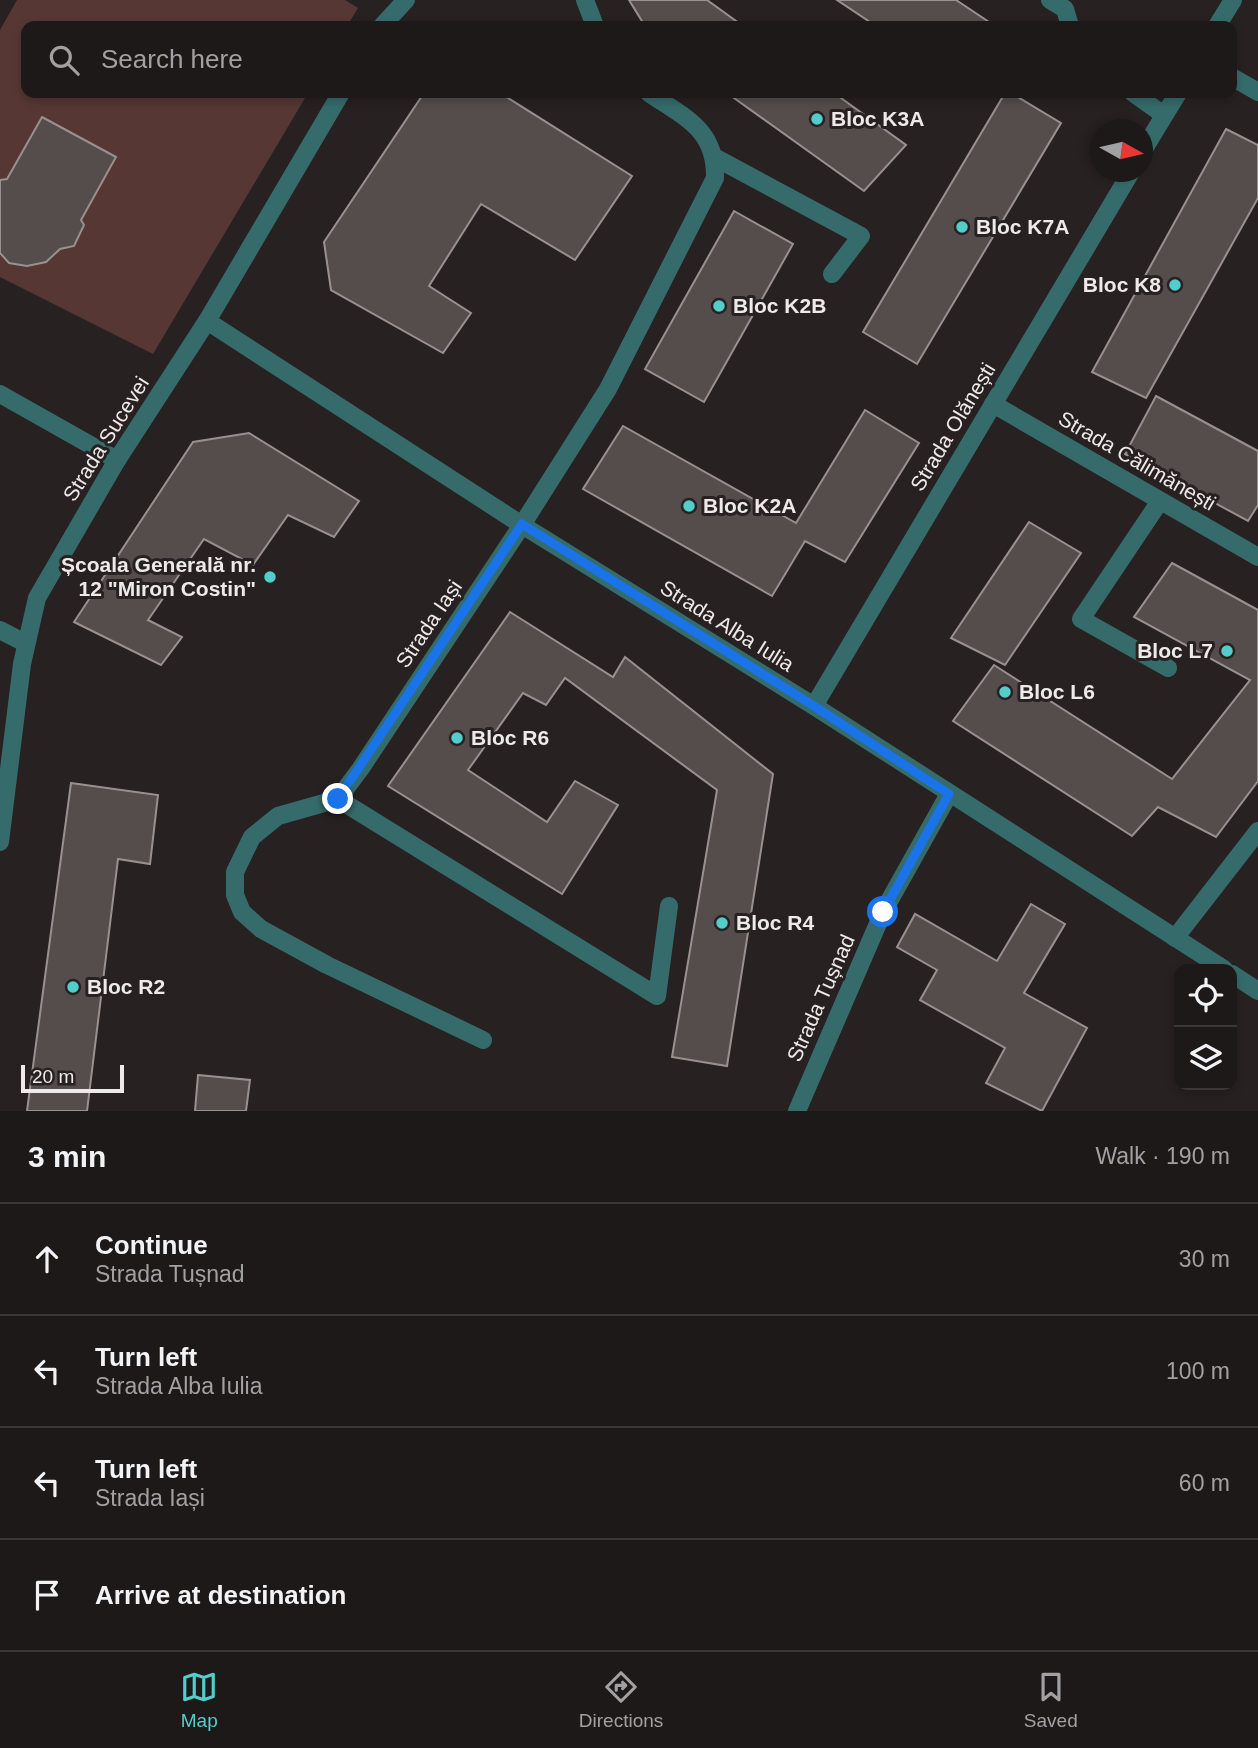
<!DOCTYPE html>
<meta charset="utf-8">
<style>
:root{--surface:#1e1919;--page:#2b2626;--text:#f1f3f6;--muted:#a1a0a2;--line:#3c3838;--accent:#52cdcc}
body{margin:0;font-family:Arial,sans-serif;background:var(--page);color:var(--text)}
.controls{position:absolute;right:21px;bottom:21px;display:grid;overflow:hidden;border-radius:14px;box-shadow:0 4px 10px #0003}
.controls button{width:63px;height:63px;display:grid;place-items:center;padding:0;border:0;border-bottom:2px solid var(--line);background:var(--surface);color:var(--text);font:35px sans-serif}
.compass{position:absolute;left:1090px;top:119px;width:63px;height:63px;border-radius:50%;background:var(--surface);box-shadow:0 4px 10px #0003;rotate:98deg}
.scale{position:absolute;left:21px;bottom:18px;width:103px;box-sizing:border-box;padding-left:7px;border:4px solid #efeaea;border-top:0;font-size:19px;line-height:24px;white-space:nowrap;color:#efeaea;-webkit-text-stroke:5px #282121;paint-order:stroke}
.stop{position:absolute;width:21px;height:21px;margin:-16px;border:5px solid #1a73e8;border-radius:50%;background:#fff}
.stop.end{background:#1a73e8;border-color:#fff;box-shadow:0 2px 7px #0008}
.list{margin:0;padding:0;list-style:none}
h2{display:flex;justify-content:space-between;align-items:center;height:91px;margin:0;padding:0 28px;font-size:30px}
h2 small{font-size:23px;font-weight:400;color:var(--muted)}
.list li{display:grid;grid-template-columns:46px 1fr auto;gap:21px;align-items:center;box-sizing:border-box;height:112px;padding:0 28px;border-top:2px solid var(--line)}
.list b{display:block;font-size:26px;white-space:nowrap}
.list p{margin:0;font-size:23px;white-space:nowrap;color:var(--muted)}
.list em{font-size:23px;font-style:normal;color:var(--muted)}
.icon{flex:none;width:38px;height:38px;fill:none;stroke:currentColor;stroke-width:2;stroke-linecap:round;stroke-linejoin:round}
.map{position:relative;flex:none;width:1258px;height:1111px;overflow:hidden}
.search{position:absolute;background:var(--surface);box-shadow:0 4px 10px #0003;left:21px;right:21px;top:21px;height:77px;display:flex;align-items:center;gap:18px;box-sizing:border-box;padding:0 24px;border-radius:14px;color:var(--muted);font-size:26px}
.sheet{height:539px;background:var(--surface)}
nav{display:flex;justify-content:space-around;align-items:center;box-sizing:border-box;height:98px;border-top:2px solid var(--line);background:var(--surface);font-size:19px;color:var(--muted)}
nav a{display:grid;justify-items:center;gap:4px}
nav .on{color:var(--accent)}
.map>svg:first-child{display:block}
.green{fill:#563734}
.building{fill:#544d4c;stroke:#999190;stroke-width:2}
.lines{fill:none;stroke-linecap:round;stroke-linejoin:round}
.service{stroke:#356c6b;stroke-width:18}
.minor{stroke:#356c6b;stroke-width:18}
.route{stroke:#1a73e8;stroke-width:9}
.poi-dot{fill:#52cdcc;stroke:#282121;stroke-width:2.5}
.labels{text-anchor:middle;stroke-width:6;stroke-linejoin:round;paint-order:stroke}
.poi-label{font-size:21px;font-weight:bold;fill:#efeaea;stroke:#282121;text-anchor:start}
.street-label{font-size:21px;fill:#efeaea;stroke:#282121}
</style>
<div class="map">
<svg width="1258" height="1111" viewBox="0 0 1258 1111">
<rect width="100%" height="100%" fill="#282121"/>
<!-- green -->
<path class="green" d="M17 0H345L358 8 347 26H26V93H308L153 354 0 277V30Z"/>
<!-- building -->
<g class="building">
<path d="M629 0H707L743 26H645Z"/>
<path d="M837 0H956L995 26H876Z"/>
<path d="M424 93H500L632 176 575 260 481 204 429 286 471 313 443 353 331 290 324 242Z"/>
<path d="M727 93H834L906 145 864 191Z"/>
<path d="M1005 93H1011L1061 123 917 364 863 332Z"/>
<path d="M42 117 116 157 81 220 84 225 74 246 60 249 46 262 27 266 9 263 0 253V180L7 179Z"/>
<path d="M1226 129 1258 145V198L1146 398 1092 372Z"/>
<path d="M734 211 793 244 704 402 645 369Z"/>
<path d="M1156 396 1258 451V505L1248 521 1125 454Z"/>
<path d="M865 410 919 443 845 562 805 541 772 596 583 489 623 426 796 523Z"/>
<path d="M249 433 359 501 334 537 288 515 253 565 204 539 148 620 182 637 161 665 74 622 193 442Z"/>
<path d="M1029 522 1081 553 1005 665 951 638Z"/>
<path d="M1172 563 1258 610V781L1216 837 1158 807 1132 836 953 721 994 665 1172 779 1250 680 1134 617Z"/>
<path d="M510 612 613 677 625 657 773 774 727 1066 672 1057 717 790 565 678 546 705 523 693 468 770 547 822 575 781 618 805 562 894 388 786Z"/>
<path d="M71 783 158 795 150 864 118 859 87 1111H27Z"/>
<path d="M1031 904 1065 924 1024 993 1087 1028 1042 1111 986 1083 1005 1048 920 1000 937 970 897 947 915 914 997 961Z"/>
<path d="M198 1075 250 1080 246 1111H195Z"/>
</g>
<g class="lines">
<!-- service -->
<g class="service">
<path d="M1050 0 1065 9 1070 26"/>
<path d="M1232 77 1258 92"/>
<path d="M1133 93 1164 115"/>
<path d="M716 158 861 236 832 274"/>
<path d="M0 394 117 460"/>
<path d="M1160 501 1081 619 1168 668"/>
<path d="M338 799 657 996 669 906"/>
<path d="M1175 938 1258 831"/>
</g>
<!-- minor -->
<g class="minor">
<path d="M585 0 595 26"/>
<path d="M382 26 406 0"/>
<path d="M1217 26 1233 0"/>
<path d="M1142 152 1178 93"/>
<path d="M207 321 522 525 814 706 1224 969"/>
<path d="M993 404 1258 557"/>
<path d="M0 630 25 643"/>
<path d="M814 706 1131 172"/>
<path d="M0 842 22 664 37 598 117 460 207 321 341 93"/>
<path d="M1232 974 1258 991"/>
<path d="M483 1040 327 965 261 929 242 912 235 895V872L252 837 278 816 338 799 361 768 522 525 608 389 715 178C716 129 685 118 649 93"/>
<path d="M797 1111 883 912 949 794"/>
</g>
</g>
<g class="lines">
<!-- route -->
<path class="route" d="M338 799 522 524 814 706 949 794 883 912"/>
</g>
<!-- markers -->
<g class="poi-dot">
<circle cx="817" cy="119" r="7"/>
<circle cx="962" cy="227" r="7"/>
<circle cx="1175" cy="285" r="7"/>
<circle cx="719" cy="306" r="7"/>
<circle cx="689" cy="506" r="7"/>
<circle cx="270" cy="577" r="7"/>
<circle cx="1227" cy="651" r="7"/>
<circle cx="1005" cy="692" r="7"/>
<circle cx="457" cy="738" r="7"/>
<circle cx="722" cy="923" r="7"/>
<circle cx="73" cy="987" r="7"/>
</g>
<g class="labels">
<!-- poi labels -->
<g class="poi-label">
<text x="831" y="126">Bloc K3A</text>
<text x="976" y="234">Bloc K7A</text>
<text x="1161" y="292" text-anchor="end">Bloc K8</text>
<text x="733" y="313">Bloc K2B</text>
<text x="703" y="513">Bloc K2A</text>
<text x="256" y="572" text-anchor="end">Școala Generală nr.<tspan x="256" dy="24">12 "Miron Costin"</tspan></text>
<text x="1213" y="658" text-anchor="end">Bloc L7</text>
<text x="1019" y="699">Bloc L6</text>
<text x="471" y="745">Bloc R6</text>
<text x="736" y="930">Bloc R4</text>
<text x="87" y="994">Bloc R2</text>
</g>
<!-- street labels -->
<g class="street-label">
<text transform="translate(953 427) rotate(-59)" y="7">Strada Olănești</text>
<text transform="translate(106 439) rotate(-58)" y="7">Strada Sucevei</text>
<text transform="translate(1137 461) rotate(30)" y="7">Strada Călimănești</text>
<text transform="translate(429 624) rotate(-56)" y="7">Strada Iași</text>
<text transform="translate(727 626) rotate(32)" y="7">Strada Alba Iulia</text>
<text transform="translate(821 998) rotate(-66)" y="7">Strada Tușnad</text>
</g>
</g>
</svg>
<div class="controls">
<button><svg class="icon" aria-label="locate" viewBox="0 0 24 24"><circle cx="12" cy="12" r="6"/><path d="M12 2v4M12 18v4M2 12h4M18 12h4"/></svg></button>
<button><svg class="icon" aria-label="layers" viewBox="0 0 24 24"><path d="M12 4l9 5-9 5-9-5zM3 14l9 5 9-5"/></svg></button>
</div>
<svg class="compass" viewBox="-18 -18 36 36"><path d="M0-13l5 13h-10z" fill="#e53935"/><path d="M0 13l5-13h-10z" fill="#a1a0a2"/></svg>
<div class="scale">20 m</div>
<div class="stop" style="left:883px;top:912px"></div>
<div class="stop end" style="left:338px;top:799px"></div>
<div class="search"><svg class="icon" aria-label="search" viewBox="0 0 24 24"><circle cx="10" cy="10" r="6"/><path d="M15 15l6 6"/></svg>Search here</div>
</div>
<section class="sheet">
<h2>3 min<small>Walk · 190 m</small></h2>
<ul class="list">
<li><svg class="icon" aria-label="ahead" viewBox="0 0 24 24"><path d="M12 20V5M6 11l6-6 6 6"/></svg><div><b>Continue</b><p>Strada Tușnad</p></div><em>30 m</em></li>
<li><svg class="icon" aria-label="left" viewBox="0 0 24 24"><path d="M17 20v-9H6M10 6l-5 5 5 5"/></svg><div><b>Turn left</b><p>Strada Alba Iulia</p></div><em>100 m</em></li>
<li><svg class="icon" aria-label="left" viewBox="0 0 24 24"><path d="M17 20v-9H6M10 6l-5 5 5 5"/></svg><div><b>Turn left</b><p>Strada Iași</p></div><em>60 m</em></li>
<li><svg class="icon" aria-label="arrive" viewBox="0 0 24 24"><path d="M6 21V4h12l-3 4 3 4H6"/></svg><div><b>Arrive at destination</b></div></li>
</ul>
</section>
<nav>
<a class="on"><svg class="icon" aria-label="map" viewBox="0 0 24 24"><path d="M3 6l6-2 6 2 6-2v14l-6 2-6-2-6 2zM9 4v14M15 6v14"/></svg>Map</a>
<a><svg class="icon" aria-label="directions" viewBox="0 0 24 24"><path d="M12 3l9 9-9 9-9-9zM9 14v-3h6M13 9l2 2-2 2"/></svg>Directions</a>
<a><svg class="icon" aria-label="saved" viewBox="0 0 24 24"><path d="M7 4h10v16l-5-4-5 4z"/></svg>Saved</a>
</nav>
